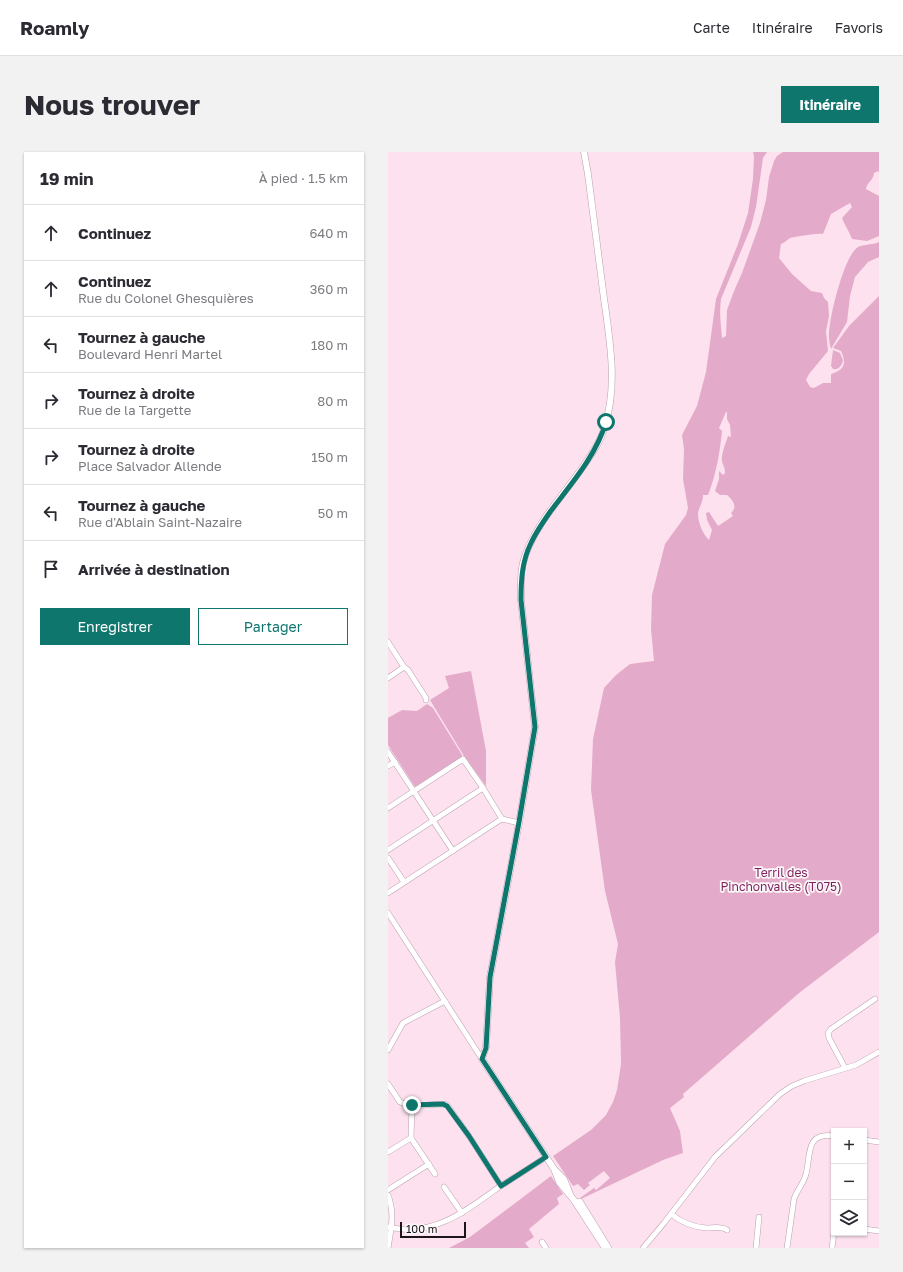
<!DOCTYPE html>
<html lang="fr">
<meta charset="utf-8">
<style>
:root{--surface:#fff;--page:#f2f2f3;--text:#2b2b33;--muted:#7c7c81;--line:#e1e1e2;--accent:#0f766e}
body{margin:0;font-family:"Golos Text",sans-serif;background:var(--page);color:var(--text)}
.controls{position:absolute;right:12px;bottom:12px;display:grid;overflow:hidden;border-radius:0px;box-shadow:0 1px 3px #0004}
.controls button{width:36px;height:36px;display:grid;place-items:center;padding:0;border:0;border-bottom:1px solid var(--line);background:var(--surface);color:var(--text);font:20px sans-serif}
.scale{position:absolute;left:12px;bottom:10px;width:66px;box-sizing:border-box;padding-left:4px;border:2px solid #1e151a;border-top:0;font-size:11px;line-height:14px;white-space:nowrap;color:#1e151a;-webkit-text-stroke:3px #fbf6f8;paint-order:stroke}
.stop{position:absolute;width:12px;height:12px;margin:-9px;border:3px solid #0f766e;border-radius:50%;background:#fff}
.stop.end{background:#0f766e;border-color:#fff;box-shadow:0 1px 4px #0008}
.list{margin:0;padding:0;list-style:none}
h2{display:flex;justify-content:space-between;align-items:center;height:52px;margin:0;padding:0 16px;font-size:17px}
h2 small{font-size:13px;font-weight:400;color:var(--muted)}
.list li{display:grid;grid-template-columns:26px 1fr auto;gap:12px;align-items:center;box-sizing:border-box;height:56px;padding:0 16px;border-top:1px solid var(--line)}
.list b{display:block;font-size:15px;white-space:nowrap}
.list p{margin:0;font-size:13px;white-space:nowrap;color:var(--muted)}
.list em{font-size:13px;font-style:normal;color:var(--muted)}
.actions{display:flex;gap:8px;padding:12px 16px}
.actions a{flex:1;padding:9px 0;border:1px solid var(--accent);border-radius:0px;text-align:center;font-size:14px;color:var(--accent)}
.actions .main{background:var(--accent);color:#fff}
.icon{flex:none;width:22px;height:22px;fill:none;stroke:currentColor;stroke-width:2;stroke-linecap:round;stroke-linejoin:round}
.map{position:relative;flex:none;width:491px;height:1096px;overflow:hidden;border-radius:0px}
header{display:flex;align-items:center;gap:24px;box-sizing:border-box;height:56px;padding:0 20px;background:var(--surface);border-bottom:1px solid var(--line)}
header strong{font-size:19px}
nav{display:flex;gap:22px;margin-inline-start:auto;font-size:14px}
.intro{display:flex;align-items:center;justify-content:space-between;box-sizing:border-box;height:96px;padding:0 24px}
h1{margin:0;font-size:28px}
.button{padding:10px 18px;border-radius:0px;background:var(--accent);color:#fff;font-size:14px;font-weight:700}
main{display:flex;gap:24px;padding:0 24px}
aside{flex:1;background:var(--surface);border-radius:0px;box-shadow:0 1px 3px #0004}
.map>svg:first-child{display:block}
.green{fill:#e3abc9;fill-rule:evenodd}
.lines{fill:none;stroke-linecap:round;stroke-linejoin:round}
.minor-casing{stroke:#baa0ae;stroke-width:6}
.major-casing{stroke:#baa0ae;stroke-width:7}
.minor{stroke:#fff;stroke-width:5}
.major{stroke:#fff;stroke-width:6}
.route{stroke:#0f766e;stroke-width:5}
.labels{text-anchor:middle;stroke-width:3.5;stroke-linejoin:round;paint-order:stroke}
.park-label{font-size:12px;fill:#7e1f5d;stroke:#fbf6f8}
</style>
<header>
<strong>Roamly</strong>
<nav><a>Carte</a><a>Itinéraire</a><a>Favoris</a></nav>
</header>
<div class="intro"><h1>Nous trouver</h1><a class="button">Itinéraire</a></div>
<main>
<aside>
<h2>19 min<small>À pied · 1.5 km</small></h2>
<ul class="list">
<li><svg class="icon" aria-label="ahead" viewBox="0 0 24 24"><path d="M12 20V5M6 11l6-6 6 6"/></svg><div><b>Continuez</b></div><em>640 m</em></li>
<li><svg class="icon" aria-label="ahead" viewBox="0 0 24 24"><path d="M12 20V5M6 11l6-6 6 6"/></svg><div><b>Continuez</b><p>Rue du Colonel Ghesquières</p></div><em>360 m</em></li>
<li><svg class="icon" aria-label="left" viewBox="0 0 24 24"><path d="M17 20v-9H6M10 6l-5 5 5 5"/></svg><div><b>Tournez à gauche</b><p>Boulevard Henri Martel</p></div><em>180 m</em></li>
<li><svg class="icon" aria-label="right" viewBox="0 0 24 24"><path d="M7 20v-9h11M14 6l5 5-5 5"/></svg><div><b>Tournez à droite</b><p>Rue de la Targette</p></div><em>80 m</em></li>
<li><svg class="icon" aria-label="right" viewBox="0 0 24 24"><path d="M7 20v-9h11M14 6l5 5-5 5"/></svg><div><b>Tournez à droite</b><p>Place Salvador Allende</p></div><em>150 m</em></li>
<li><svg class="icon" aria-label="left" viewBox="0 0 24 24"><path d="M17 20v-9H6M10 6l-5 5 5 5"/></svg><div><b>Tournez à gauche</b><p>Rue d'Ablain Saint-Nazaire</p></div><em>50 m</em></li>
<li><svg class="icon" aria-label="arrive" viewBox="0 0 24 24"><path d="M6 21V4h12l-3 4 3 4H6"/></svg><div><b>Arrivée à destination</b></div></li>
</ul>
<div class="actions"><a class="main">Enregistrer</a><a>Partager</a></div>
</aside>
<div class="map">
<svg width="491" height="1096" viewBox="0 0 491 1096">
<rect width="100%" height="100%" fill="#fde1ef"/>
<!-- green -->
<g class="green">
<path d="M365 0H379L375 6 368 55 363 75 333 147C331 161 333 172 334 186L338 184 339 158 346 139 354 121 372 71 378 48 381 25 386 9 389 4 395 0H491V21L490 19 486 21C485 29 479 30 478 37L491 44V84L479 89 464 87C461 79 457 74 454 66L464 55 462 51 443 62 435 82C431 81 406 85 402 86 399 88 396 91 393 92L391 106 404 122 423 139 434 141 436 146 440 150 441 164 438 179 440 199 421 222 418 228 422 235 426 236 435 231H443V222C456 218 459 212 453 199L445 196 461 174 491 144V780L411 841 295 942 296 945 282 956 292 979 295 1001 275 1008 193 1047 192 1046 206 1036 208 1038 222 1026 216 1019 200 1031 202 1033 196 1038 190 1032 185 1034 165 1004 203 978 218 963 225 950 229 938 233 912 232 866 227 810 230 792 217 739 203 638 205 587 216 536 228 523 242 512 266 509 263 477 264 443 277 392 298 363 300 356 295 327 296 297 294 283 309 254 318 220 328 147 350 92 360 61 365 27 366 4ZM338 260H339V267L342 273 343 285 340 284C338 291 333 301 334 309 335 314 337 314 337 321L335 323 331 319V327L327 339 332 343H339C345 348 350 355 343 361L345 364 330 374 321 360 318 361 319 368 324 378 321 388C315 382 310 371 310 362 310 357 315 351 315 343H320C328 323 332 300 334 279L331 276Z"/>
<path d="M491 90V105L480 110 467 125 462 144 459 170 443 197C442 193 441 189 441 185 440 169 456 103 470 95 476 92 485 93 491 90Z"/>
<path d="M445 198 452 201 455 208C454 214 450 218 445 217L443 214Z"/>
<path d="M83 519 98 599V634L76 604 42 548 61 536 57 524Z"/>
<path d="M39 552 45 556 74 603 73 606 27 635 0 593V566L14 558 29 559Z"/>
<path d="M163 1024 175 1042 169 1046 171 1052 141 1077 146 1085 137 1091 141 1096H61L82 1085Z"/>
</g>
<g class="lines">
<!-- minor casing -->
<g class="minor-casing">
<g id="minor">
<path d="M0 490 16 515 20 518 38 546V548"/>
<path d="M0 526 16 515"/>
<path d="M0 600 65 699"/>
<path d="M0 614 7 610"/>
<path d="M0 656 75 607 95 636 114 667"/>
<path d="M0 698 95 636"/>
<path d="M0 706 16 730"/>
<path d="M0 741 112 668 114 667 131 671"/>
<path d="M0 761 94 907"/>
<path d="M0 898 15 871 57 849"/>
<path d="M457 916 441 886 440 881 443 877 487 847"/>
<path d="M0 932 12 950 22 954 55 952 59 953 81 984 113 1034"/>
<path d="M23 986 24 953"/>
<path d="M476 988 491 990"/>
<path d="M0 1000 23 986 47 1022"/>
<path d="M56 1035 74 1061"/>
<path d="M0 1038 41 1012"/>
<path d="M0 1043C7 1061 3 1078 0 1096"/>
<path d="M187 1051 192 1049 221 1096"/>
<path d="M283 1062C293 1070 305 1075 318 1076 326 1076 333 1074 339 1078"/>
<path d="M0 1075C44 1086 78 1059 111 1035 127 1025 143 1015 158 1005"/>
<path d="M476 1077 491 1079"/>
<path d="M154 1090 158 1096"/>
<path d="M255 1096 276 1071 327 1005 392 942 404 934 416 929 468 913 491 900"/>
<path d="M368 1096 371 1065"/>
<path d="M399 1096 406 1047C409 1038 416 1031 418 1022 423 1003 417 980 446 984"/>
<path d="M444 1096 446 1080"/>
</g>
</g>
<!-- major casing -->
<g class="major-casing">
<g id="major">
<path d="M196 0 200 22C205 61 210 100 215 139 221 185 231 232 216 277 211 293 201 306 192 319 171 348 144 377 135 411 132 423 133 435 133 448L147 575 131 671 102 825 98 895 94 907 166 1017 171 1030 186 1048 217 1096"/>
<path d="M167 1018 176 1027 182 1042"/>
</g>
</g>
<!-- minor -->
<use href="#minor" class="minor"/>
<!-- major -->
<use href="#major" class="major"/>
</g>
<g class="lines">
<!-- route -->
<path class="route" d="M24 953 55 952 59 954 81 984 113 1034 158 1005 94 907 98 896 102 825 131 670 147 575 133 448C133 428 134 409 143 391 148 380 155 370 162 360 183 332 208 304 218 270"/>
</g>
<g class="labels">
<!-- park labels -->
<g class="park-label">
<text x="393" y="725">Terril des<tspan x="393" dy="14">Pinchonvalles (T075)</tspan></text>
</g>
</g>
</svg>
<div class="controls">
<button>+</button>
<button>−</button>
<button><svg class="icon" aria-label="layers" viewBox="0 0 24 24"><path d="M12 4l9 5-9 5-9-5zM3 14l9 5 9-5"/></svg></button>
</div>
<div class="scale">100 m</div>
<div class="stop" style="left:218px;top:270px"></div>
<div class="stop end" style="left:24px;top:953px"></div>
</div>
</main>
